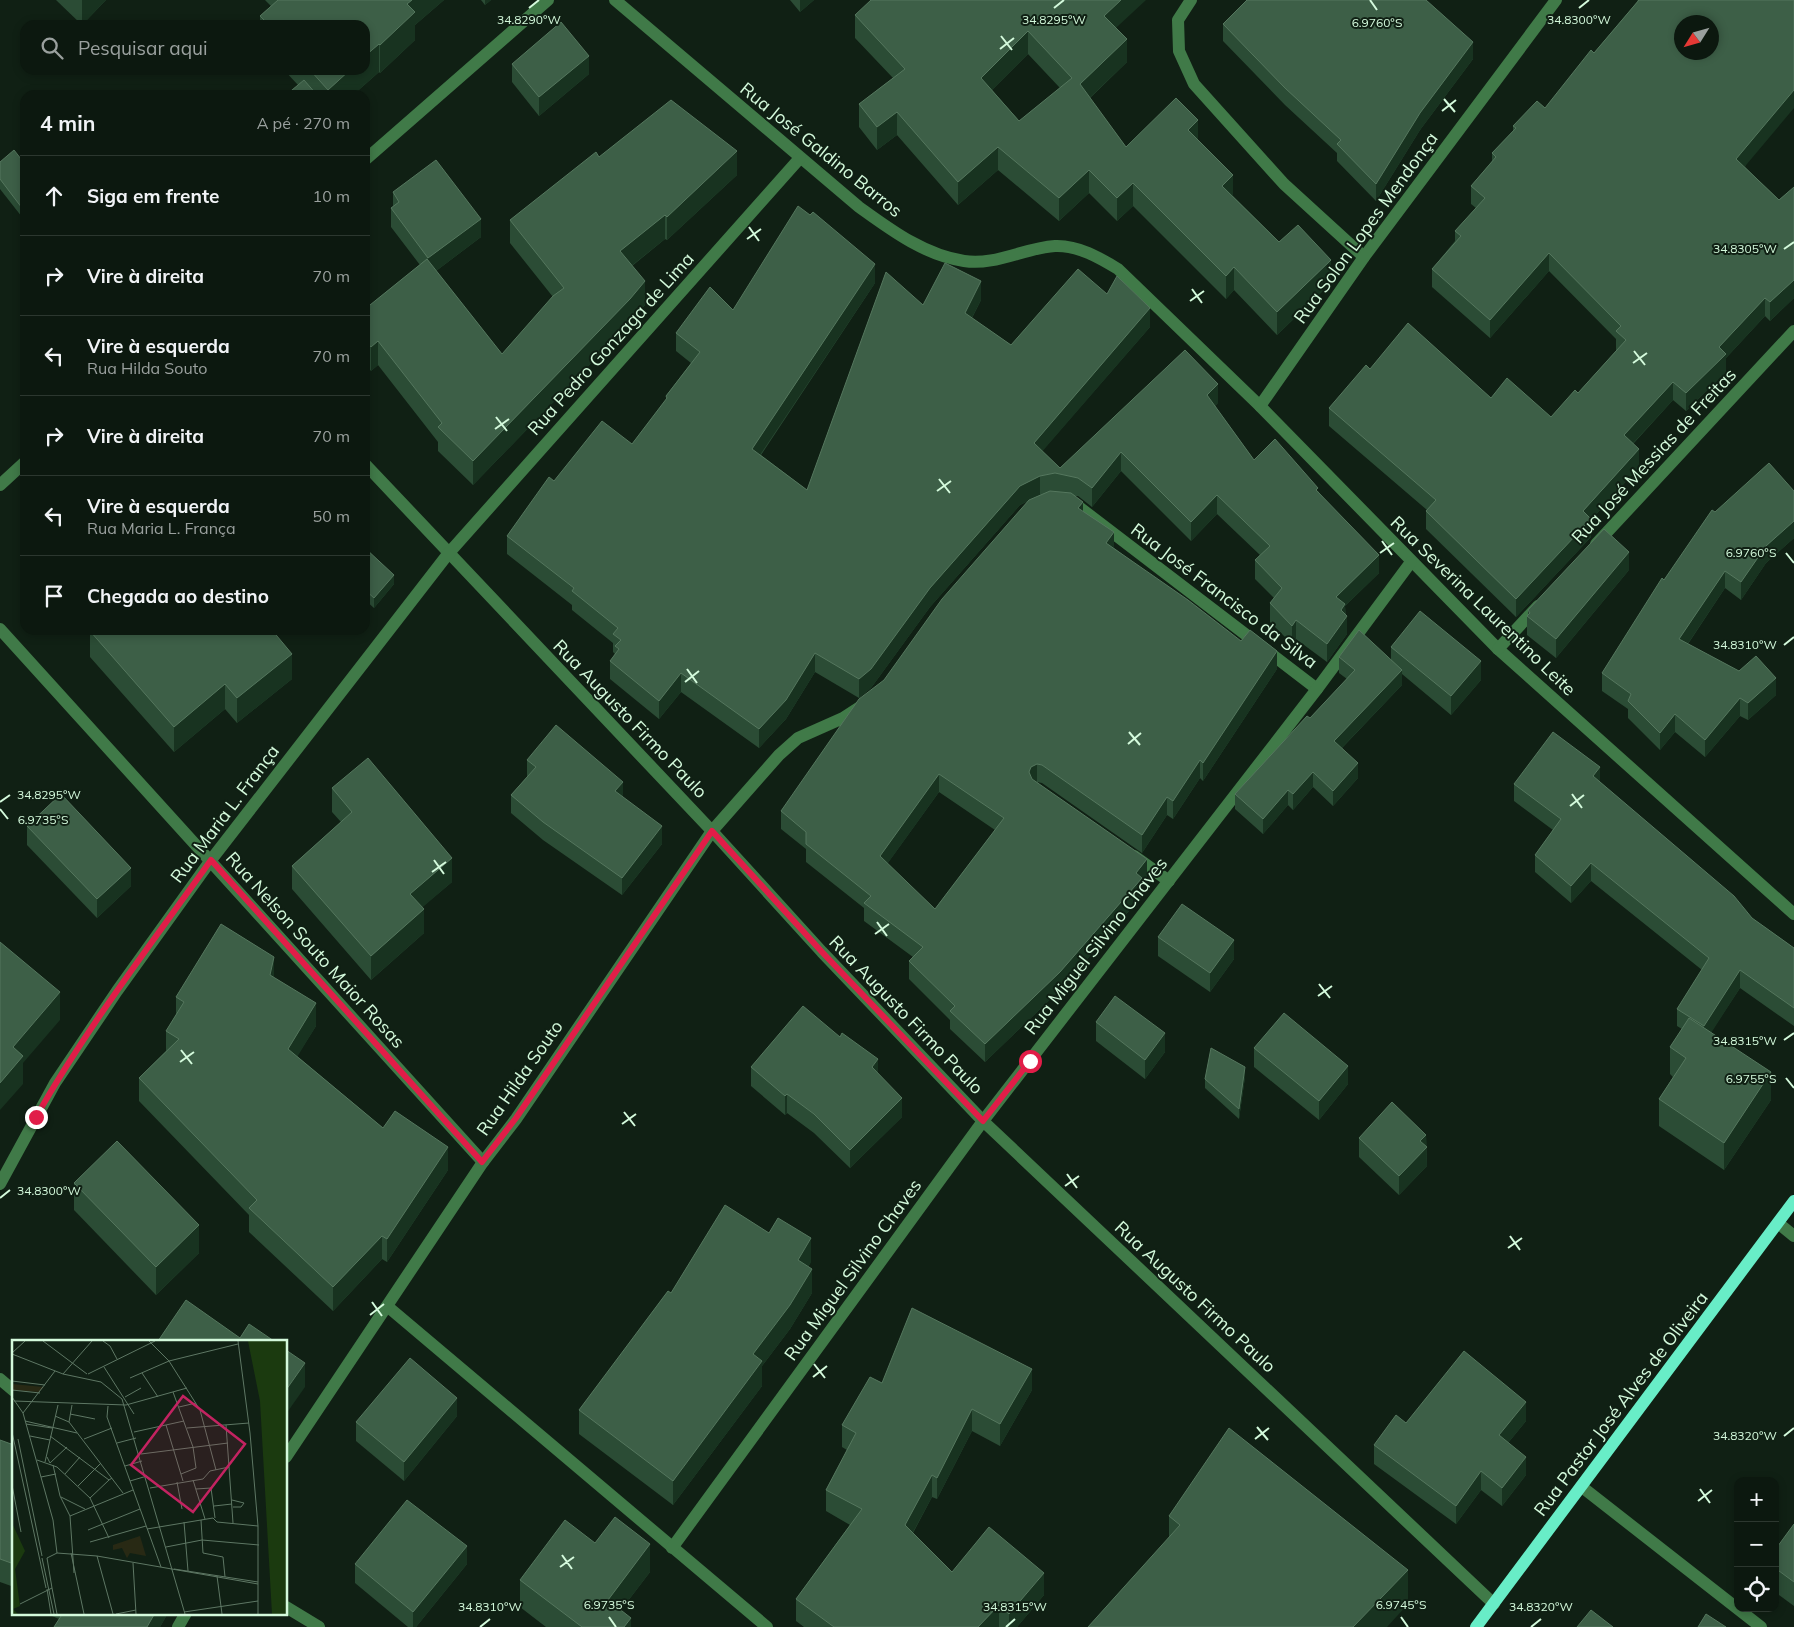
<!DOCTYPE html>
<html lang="pt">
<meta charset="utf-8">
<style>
:root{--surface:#0c180f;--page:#1a251d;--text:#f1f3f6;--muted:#9aa09e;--line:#2c372f}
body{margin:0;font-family:Mulish,sans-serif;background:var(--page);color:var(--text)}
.controls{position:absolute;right:15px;bottom:15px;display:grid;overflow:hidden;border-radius:10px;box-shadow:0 2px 8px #0003}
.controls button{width:45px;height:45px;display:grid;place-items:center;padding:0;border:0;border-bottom:1px solid var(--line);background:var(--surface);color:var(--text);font:25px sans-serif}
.compass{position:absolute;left:1674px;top:15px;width:45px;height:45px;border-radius:50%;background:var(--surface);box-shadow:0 2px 8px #0003;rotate:233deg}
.stop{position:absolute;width:15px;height:15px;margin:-11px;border:4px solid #e11d48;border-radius:50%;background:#fff}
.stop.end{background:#e11d48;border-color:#fff;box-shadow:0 1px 5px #0008}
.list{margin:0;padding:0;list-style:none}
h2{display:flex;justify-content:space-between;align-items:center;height:65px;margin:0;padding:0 20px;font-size:21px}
h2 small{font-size:16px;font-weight:400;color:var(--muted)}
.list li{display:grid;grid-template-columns:32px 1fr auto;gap:15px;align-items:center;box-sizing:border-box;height:80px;padding:0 20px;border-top:1px solid var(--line)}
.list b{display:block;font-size:19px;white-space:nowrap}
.list p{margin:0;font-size:16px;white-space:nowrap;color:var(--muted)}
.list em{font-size:16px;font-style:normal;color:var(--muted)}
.icon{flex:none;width:28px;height:28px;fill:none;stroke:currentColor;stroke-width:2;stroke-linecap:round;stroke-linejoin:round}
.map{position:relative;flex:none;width:1794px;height:1627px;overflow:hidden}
.search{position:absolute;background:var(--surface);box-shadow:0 2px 8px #0003;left:20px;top:20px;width:350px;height:55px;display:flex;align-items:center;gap:12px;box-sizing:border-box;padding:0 18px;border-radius:15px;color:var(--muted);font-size:19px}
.panel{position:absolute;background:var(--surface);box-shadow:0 2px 8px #0003;left:20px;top:90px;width:350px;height:545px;border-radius:15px}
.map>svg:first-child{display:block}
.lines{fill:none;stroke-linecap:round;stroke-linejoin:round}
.minor{stroke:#407a48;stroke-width:12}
.major{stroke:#68edc7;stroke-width:12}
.wall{fill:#2b4c35;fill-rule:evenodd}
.shaded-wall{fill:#183320}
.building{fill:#3d5f47;stroke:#55775e;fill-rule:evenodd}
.route{stroke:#e11d48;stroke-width:6}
.ticks{fill:none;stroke:#d4fadc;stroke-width:2}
.labels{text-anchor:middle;stroke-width:4;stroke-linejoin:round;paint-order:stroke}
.street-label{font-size:18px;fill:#d4fadc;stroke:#102014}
.inset-road{fill:none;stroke:#5e7764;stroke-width:1}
.view{fill:#c32361;fill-opacity:0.15;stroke:#c32361;stroke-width:2.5}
.inset-edge{fill:none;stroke:#d4fadc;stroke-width:2.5}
.ticks-label{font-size:12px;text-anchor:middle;fill:#d4fadc;stroke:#102014;stroke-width:4;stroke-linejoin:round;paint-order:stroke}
</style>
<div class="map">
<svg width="1794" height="1627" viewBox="0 0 1794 1627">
<rect width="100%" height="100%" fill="#102014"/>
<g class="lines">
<!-- minor -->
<g class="minor">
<path d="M615 0 859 207C891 230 924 255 964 261 995 266 1024 248 1055 246 1078 245 1100 258 1118 269L1260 406 1498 649 1794 914"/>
<path d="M1191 0 1178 20 1179 51 1194 84 1284 184 1364 257"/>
<path d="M365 160 548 0"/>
<path d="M1260 406 1364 257 1556 0"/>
<path d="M365 464 712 831 822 952 983 1121 1494 1604"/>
<path d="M0 485 25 462"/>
<path d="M1069 502 1075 504 1317 689"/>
<path d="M1596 544 1794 331"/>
<path d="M0 629 483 1162"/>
<path d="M1498 649 1538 606"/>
<path d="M1134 856 1169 881"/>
<path d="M0 1184 55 1083 117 991 211 860 448 554 800 158"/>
<path d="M1778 1223 1794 1236"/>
<path d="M387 1306 767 1627"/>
<path d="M0 1379 14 1391"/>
<path d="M286 1457 483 1162 516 1119 712 831 779 755 798 738 843 718 863 705"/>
<path d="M1582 1487 1761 1627"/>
<path d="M672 1548 983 1121 1317 689 1411 562"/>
<path d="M286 1607 319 1627"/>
<path d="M178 1627 186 1613"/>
</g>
<!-- major -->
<path class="major" d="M1476 1627 1794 1201"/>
</g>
<!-- wall -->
<g class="wall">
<path d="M56 0H106L82 25Z"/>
<path d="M265 0H444L415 25V40L380 73 379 72 353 95H286L298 85 284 70H365V25H260V16L271 6Z"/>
<path d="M481 0H491L485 5Z"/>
<path d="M790 0H814L800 12Z"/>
<path d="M1637 0H1794L1745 167 1779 200 1794 187V298L1770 321 1765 316 1726 358V372L1686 411 1673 400 1633 444 1639 467 1591 520V537L1516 617 1426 529V511L1427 510 1329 426V408L1370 369 1491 398 1551 417 1578 393 1617 350H1616V339L1549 271 1490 338 1432 287V269L1455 241V231L1476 208 1471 204V186L1492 161V153L1513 131V126L1545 108 1594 53 1638 1Z"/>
<path d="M855 15 1116 28 1127 62 1090 98 1126 147 1198 140 1233 196 1279 242 1331 283 1277 335 1234 290 1226 299 1133 206 1117 221 1089 193 1059 221 998 170 958 205 897 135 877 150 859 127V104L893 78 855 38ZM1028 54 1060 88 1019 121 992 90Z"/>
<path d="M1223 24 1473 59 1420 130 1376 201 1337 161V153L1285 105 1223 41Z"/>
<path d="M512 64 589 74 539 116 512 82Z"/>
<path d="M599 157 737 175 667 240 665 239 632 266 645 305 630 323 473 485 438 451V442L378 365 371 371 365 364V309L420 265 391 227V208L393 207V192L481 237 436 271 502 354 553 297 510 243V220Z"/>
<path d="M0 162 25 164V215L22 217 0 189Z"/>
<path d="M875 283 761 455 807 490 923 305 981 300 972 318 1011 345 1107 294 1150 327 1042 451 1060 468 1218 403 1215 406 1254 460 1318 491 1379 573 1345 606 1347 634 1327 662 1296 639 1292 644 1270 622V603L1274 598 1255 579V560L1260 555 1217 514 1191 541 1121 471 1092 507 1078 496H1074L1083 511 1114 548 1277 669 1203 781 1200 778 1173 819 1167 815 1142 853 1042 783 1037 782 1147 877 1142 883V896L1060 990 985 1062 950 1029V1020L909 979V961L913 957 864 921V908L806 862V849L781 829V811L884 680 1043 494 1040 495 1020 505 930 607 871 688 859 698 815 672 786 719 759 748 681 692 659 719 610 679V661L615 654 613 652V643L572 610V605L507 554V536L554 481 632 444 666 400V396L691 363 676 351V333L733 310ZM939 792 995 830 935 909 887 864Z"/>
<path d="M1794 491V538L1766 563 1741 600 1725 588 1688 644 1776 695 1748 720 1740 716 1705 757 1675 732 1660 750 1628 718V709L1602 691V673L1664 580 1715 512Z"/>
<path d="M365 548 394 584 374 608 365 600Z"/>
<path d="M1629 570 1556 658 1527 635V616L1528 615V610Z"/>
<path d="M90 631 292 679 237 723 225 709 174 752 90 657Z"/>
<path d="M1391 647 1481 680 1451 715 1402 674V685L1342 748 1358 778 1333 806 1313 787 1293 810 1288 805 1263 834 1235 809V794L1310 718 1347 679 1339 673V657L1391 660Z"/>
<path d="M527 760 623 797 662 844 622 895 543 840 511 813V795L527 777Z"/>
<path d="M1600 782 1752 918 1794 948V1026L1740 988 1711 1032 1771 1100 1724 1170 1659 1126V1099L1673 1077 1670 1074V1047L1682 1029 1677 1026V1009L1702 970 1591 881 1571 903 1535 872V855L1553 830 1514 801V784Z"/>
<path d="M332 788 452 882 422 907 424 933 371 980 292 889V866L341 822 332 812Z"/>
<path d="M27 826 131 886 97 918 27 845Z"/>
<path d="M1158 937 1234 959 1210 992 1158 956Z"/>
<path d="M274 978 316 1026 297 1056 383 1128 448 1170 387 1262 382 1259 333 1311 249 1232V1215L139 1101V1078L166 1051V1031L176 1015V997Z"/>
<path d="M1096 1022 1165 1052 1145 1079 1096 1041Z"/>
<path d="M1254 1048 1348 1084 1319 1120 1254 1067Z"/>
<path d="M751 1067 878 1073 902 1117 850 1168 814 1133 787 1113 785 1115 751 1086Z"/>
<path d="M1245 1077 1239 1119 1205 1088V1079Z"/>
<path d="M1426 1135 1427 1166 1399 1195 1359 1157V1138Z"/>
<path d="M74 1183 199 1253 156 1295 74 1210Z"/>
<path d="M811 1262 808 1267 812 1293 790 1329 762 1366V1386L673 1505 579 1434V1410Z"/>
<path d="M882 1383 1032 1390 1000 1446 972 1431 937 1499 932 1497 913 1533 952 1572 1044 1595 1017 1627H804L796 1621V1599L850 1525 826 1511V1490L847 1450 842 1447V1425Z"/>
<path d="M457 1416 404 1481 356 1441V1422Z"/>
<path d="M1526 1421 1508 1443 1526 1475 1502 1506 1481 1490 1456 1524 1374 1464V1445L1406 1423Z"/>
<path d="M0 1440 14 1445V1587L0 1582Z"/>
<path d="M1169 1516 1408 1604 1169 1537Z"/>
<path d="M1794 1524V1606L1775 1592V1550Z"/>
<path d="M595 1543 650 1572 621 1610 631 1627H546L520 1607V1580Z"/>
<path d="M355 1564H467L416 1627H408L355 1583Z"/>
<path d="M45 1613H168L160 1627H54L59 1619Z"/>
</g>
<!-- shaded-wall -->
<g class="shaded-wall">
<path d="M82 0H106L82 25Z"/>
<path d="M412 0H444L415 25V40L380 73V45L407 4Z"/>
<path d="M485 0H491L485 5Z"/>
<path d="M800 0H814L800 12Z"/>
<path d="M1121 0H1146L1104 39V16Z"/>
<path d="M1028 31V54L981 101V78Z"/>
<path d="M1127 39V62L1080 107V84Z"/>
<path d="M1473 42V59L1420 130 1376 201V184L1420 113Z"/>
<path d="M379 44V72L353 95H328V90L350 70H365V56Z"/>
<path d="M589 56V74L539 116V97Z"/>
<path d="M1794 90V108L1736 177V159Z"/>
<path d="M897 112V135L877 150V127Z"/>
<path d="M1198 120V143L1188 130Z"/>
<path d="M998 147V170L958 205V182Z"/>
<path d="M737 151V175L667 240V217Z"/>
<path d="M1089 170V193L1059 221V198Z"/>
<path d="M1233 175V198L1222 186Z"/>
<path d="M1133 183V206L1117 221V198Z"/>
<path d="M25 205V215L22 217V208Z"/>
<path d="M665 215V239L620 275V251Z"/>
<path d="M481 219V237L428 277V258Z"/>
<path d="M1549 253V271L1490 338V320Z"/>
<path d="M1331 260V283L1277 335V312Z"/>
<path d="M875 264V283L752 467V449Z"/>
<path d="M1234 267V290L1226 299V276Z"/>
<path d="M1794 280V298L1770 321V302Z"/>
<path d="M645 281V305L630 323 473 485V461Z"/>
<path d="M981 281V300L965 331V313Z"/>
<path d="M1765 298V316L1726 358V372L1686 411V393L1719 347Z"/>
<path d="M1150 308V327L1034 461V443Z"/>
<path d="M378 341V365L371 371V347Z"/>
<path d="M1673 382V400L1624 453V435Z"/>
<path d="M1218 384V403L1207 414V395Z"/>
<path d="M1639 449V467L1591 520V537L1516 617V599L1583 511Z"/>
<path d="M1121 452V471L1092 507V488Z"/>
<path d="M1040 476V495L1020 505 930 607 871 688 859 698V679L930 588 1020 486Z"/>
<path d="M1217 495V514L1191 541V522Z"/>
<path d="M1083 502V520L1078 508Z"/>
<path d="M1794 521V538L1766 563 1741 600V582L1766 546Z"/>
<path d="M1114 532V550L1106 543Z"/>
<path d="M1629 552V570L1556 658V639Z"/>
<path d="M1379 555V573L1345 606V618L1347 616V634L1327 662V644L1336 597Z"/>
<path d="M1725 571V588L1679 657V639Z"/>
<path d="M394 575V584L374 608V598Z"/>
<path d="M1296 620V639L1292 644V626Z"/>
<path d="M1277 651V669L1203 781V763Z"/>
<path d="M815 653V672L786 719 759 748V729Z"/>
<path d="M292 654V679L237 723V698Z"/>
<path d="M1481 661V680L1451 715V696Z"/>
<path d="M1402 670V685L1334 756V741Z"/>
<path d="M681 673V692L659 719V701Z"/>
<path d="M1776 678V695L1748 720V703Z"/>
<path d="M225 684V709L174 752V727Z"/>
<path d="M1740 698V716L1705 757V740Z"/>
<path d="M1675 714V732L1660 750V733Z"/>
<path d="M1200 760V778L1173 819V801Z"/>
<path d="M1358 763V778L1333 806V791Z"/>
<path d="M1037 764V782L1031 785 1029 772 1031 767Z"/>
<path d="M1600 767V784L1593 776Z"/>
<path d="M1313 772V787L1293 810V794Z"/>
<path d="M939 774V792L880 874V856Z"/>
<path d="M623 782V800L615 791Z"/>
<path d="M1288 790V805L1263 834V819Z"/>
<path d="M1167 797V815L1142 853V835Z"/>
<path d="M662 826V844L622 895V878Z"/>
<path d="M452 858V882L410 918V894Z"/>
<path d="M1147 859V877L1142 883V896L1060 990 985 1062V1044L1136 873Z"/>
<path d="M1591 863V881L1571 903V886Z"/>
<path d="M131 868V886L97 918V899Z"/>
<path d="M424 909V933L371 980V956Z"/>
<path d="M1234 940V959L1210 992V973Z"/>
<path d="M274 957V980L270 975Z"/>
<path d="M1740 970V988L1704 1044V1026Z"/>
<path d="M60 992V1020L23 1063V1084L0 1110V1083L13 1047Z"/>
<path d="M316 1003V1026L288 1072V1049Z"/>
<path d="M1165 1033V1052L1145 1079V1060Z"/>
<path d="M878 1059V1077L872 1067Z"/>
<path d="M1348 1066V1084L1319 1120V1101Z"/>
<path d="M1245 1067V1077L1239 1119V1109Z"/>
<path d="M1771 1072V1100L1724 1170V1143Z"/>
<path d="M787 1094V1113L785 1115V1096Z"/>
<path d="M902 1098V1117L850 1168V1150Z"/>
<path d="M1426 1135 1427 1166 1399 1195V1176L1420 1141Z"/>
<path d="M448 1147V1170L387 1262V1239Z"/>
<path d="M199 1225V1253L156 1295V1267Z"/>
<path d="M382 1236V1259L333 1311V1287Z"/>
<path d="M811 1238V1262L798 1284V1260Z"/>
<path d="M812 1269V1293L790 1329 762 1366V1386L673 1505V1481L753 1354Z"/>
<path d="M305 1363V1387L286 1414V1390Z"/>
<path d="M1032 1369V1390L1000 1446V1424Z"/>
<path d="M457 1398V1416L404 1481V1462Z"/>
<path d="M1526 1402V1421L1499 1454V1435Z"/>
<path d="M972 1409V1431L937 1499V1478Z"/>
<path d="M1526 1457V1475L1502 1506V1488Z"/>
<path d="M1481 1471V1490L1456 1524V1506Z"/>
<path d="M932 1475V1497L905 1547V1525Z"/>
<path d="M650 1544V1572L608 1627V1600Z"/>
<path d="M467 1546V1564L416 1627H413V1612Z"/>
<path d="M1408 1570V1604L1387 1627H1353Z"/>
<path d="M1044 1573V1595L1017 1627H1009V1614Z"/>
<path d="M999 1605V1627H978Z"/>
<path d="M155 1613H168L160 1627H147Z"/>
<path d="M631 1618V1627H624Z"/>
</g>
<!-- building -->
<g class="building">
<path d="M278 0H412L407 4 415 12 380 45 379 44 365 56V25H269L260 16Z"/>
<path d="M871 0H1121L1104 16 1127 39 1080 84 1126 147 1176 98 1198 120 1188 130 1233 175 1222 186 1279 242 1298 225 1331 260 1277 312 1234 267 1226 276 1133 183 1117 198 1089 170 1059 198 998 147 958 182 897 112 877 127 859 104 905 69 855 15ZM1028 31 1072 78 1019 121 981 78Z"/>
<path d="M1247 0H1426L1473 42 1420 113 1376 184 1337 144 1341 140 1285 88 1223 24Z"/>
<path d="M1639 0H1794V90L1736 159 1779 200 1794 187V280L1770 302 1765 298 1719 347 1726 354 1686 393 1673 382 1624 435 1639 449 1583 511 1591 519 1516 599 1426 511 1436 500 1329 408 1366 365 1370 369 1408 323 1491 398 1507 378 1551 417 1575 390 1578 393 1626 340 1616 331 1621 326 1549 253 1490 320 1432 269 1461 236 1455 231 1485 198 1471 186 1496 157 1492 153 1516 128 1513 126 1537 101 1545 108 1591 50 1594 53ZM1682 22H1712V52H1682Z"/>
<path d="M561 22 589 56 539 97 512 64Z"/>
<path d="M310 70H350L328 90Z"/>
<path d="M304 80 317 95H286Z"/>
<path d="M671 100 737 151 667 217 665 215 620 251 645 281 630 299 473 461 438 427 442 423 378 341 371 347 365 340V309L427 259 502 354 553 296 564 288 510 220 596 152 599 157Z"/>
<path d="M14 150 25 164V205L22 208 0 179V162Z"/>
<path d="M436 160 481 219 428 258 391 208 399 202 393 192Z"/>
<path d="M798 206 810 215 813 212 875 264 752 449 807 490 886 272 923 305 945 263 981 281 965 313 1011 345 1078 269 1107 294 1117 276 1150 308 1034 443 1060 468 1185 350 1218 384 1207 395 1254 460 1275 439 1318 488 1316 490 1379 555 1336 597 1345 604 1341 610 1347 616 1327 644 1296 620 1292 626 1270 603 1282 588 1255 560 1270 546 1217 495 1191 522 1121 452 1092 488 1078 478 1055 473 1040 476 1020 486 930 588 871 669 859 679 815 653 786 700 759 729 681 673 659 701 610 661 619 649 615 646 621 640 613 634 618 628 572 591 574 588 507 536 549 477 554 481 602 421 632 444 667 398 666 396 700 352 676 333 710 287 733 310Z"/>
<path d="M1769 463 1794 491V521L1766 546 1741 582 1725 571 1679 639 1739 671 1756 656 1776 678 1748 703 1740 698 1705 740 1675 714 1660 733 1628 701 1631 694 1602 673 1662 578 1664 580 1712 510 1715 512Z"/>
<path d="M1050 491 1071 493 1083 502 1078 508 1114 532 1106 543 1188 600 1241 641 1250 630 1277 651 1203 763 1200 760 1173 801 1167 797 1142 835 1042 765 1037 764 1031 767 1029 772 1032 779 1147 859 1136 873 1142 878 1060 972 985 1044 950 1011 955 1006 909 961 923 947 864 903 871 896 806 844V832L781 811 859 699 884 680 942 599 1029 500ZM939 774 1004 818 935 909 880 856Z"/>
<path d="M1604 529 1629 552 1556 639 1527 616 1530 613 1528 610Z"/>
<path d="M365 548 394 575 374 598 365 590Z"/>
<path d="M1420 611 1481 661 1451 696 1391 647Z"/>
<path d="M92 630H272L292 654 237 698 225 684 174 727 90 631Z"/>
<path d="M1359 630 1402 670 1334 741 1358 763 1333 791 1313 772 1293 794 1288 790 1263 819 1235 794 1307 716 1310 718 1355 670 1339 657Z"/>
<path d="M556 725 623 782 615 791 662 826 622 878 543 822 511 795 536 767 527 760Z"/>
<path d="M1553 732 1600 767 1593 776 1734 896 1752 918 1794 948V1008L1740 970 1704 1026 1677 1009 1709 958 1591 863 1571 886 1535 855 1561 819 1514 784Z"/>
<path d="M368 758 452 858 410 894 424 909 371 956 292 866 352 812 332 788Z"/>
<path d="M61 794 131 868 97 899 27 826Z"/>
<path d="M1182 904 1234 940 1210 973 1158 937Z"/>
<path d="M221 924 274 957 270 975 316 1003 288 1049 383 1128 395 1111 448 1147 387 1239 382 1236 333 1287 249 1208 257 1200 139 1078 179 1039 166 1031 184 1002 176 997Z"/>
<path d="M0 942 60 992 13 1047 23 1056 0 1083Z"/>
<path d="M1115 996 1165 1033 1145 1060 1096 1022Z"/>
<path d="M803 1006 840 1037 842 1033 878 1059 872 1067 902 1098 850 1150 814 1114 787 1094 785 1096 751 1067Z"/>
<path d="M1284 1013 1348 1066 1319 1101 1254 1048Z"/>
<path d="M1689 1018 1771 1072 1724 1143 1659 1099 1686 1058 1670 1047Z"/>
<path d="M1211 1048 1245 1067 1239 1109 1205 1079Z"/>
<path d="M1392 1102 1426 1135 1420 1141 1427 1147 1399 1176 1359 1138Z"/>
<path d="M117 1141 199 1225 156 1267 74 1183Z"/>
<path d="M725 1205 769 1233 778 1218 811 1238 798 1260 812 1269 790 1305 753 1354 762 1361 673 1481 579 1410 668 1291 671 1293Z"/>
<path d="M186 1300 240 1338 249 1324 274 1341H158Z"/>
<path d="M912 1308 1032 1369 1000 1424 972 1409 937 1478 932 1475 905 1525 952 1572 989 1527 1044 1573 1009 1614 999 1605 978 1627H834L796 1599 862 1509 826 1490 856 1433 842 1425 870 1377 882 1383Z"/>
<path d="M286 1350 305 1363 286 1390Z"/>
<path d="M1464 1351 1526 1402 1499 1435 1526 1457 1502 1488 1481 1471 1456 1506 1374 1445 1396 1415 1406 1423Z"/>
<path d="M410 1358 457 1398 404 1462 356 1422Z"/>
<path d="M1229 1428 1408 1570 1353 1627H1088L1180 1525 1169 1516Z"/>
<path d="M0 1440 14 1445V1564L0 1559Z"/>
<path d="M407 1500 467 1546 413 1612 355 1564Z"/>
<path d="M615 1517 650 1544 608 1600 631 1618 624 1627H582L520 1580 565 1520 595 1543Z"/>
<path d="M1794 1524V1582L1775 1568V1550Z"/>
<path d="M1591 1610 1613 1627H1577Z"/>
<path d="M63 1613H155L147 1627H54Z"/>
<path d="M1706 1614 1726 1627H1698Z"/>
</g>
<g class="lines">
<!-- route -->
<path class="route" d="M36 1117C87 1027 151 944 211 860L482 1162 516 1118 712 831 822 952 983 1121 1030 1061"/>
</g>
<!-- ticks -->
<path class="ticks" d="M1370 0 1377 10M529 8 539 0M1054 8 1064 0M1579 8 1589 0M1001 36 1012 50M1000 49 1014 38M1444 99 1455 112M1442 111 1456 100M749 227 759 241M747 239 761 229M1784 249 1794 242M1192 289 1202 303M1190 301 1204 291M1634 351 1645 365M1633 363 1647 353M496 417 507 431M495 429 509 419M939 479 950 493M937 491 951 481M1382 541 1392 555M1380 553 1394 543M1786 553 1794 563M1784 645 1794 637M687 669 697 683M685 682 699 671M1129 732 1140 745M1128 744 1141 733M1572 794 1582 808M0 802 10 795M1570 806 1584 795M0 809 8 819M434 860 444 874M432 872 446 862M877 922 887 936M875 934 889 924M1319 984 1330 998M1318 996 1332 986M1784 1040 1794 1033M181 1050 192 1064M180 1062 194 1052M1786 1078 1794 1088M624 1112 635 1126M622 1124 636 1114M1067 1174 1077 1188M1065 1186 1079 1176M0 1198 10 1190M1510 1236 1520 1250M1508 1248 1522 1238M372 1302 382 1316M370 1315 384 1304M814 1364 825 1378M813 1377 827 1366M1257 1427 1268 1440M1784 1436 1794 1428M1255 1439 1269 1428M1700 1489 1710 1503M1698 1501 1712 1490M562 1555 572 1569M560 1567 574 1557M609 1617 616 1627M1401 1617 1408 1627M480 1627 490 1619M1006 1627 1015 1619M1531 1627 1541 1619"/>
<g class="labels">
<!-- street labels -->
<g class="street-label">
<text transform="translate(821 150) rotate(39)" y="6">Rua José Galdino Barros</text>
<text transform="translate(1366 228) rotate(-54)" y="6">Rua Solon Lopes Mendonça</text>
<text transform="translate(611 344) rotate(-48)" y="6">Rua Pedro Gonzaga de Lima</text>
<text transform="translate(1654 456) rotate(-47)" y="6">Rua José Messias de Freitas</text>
<text transform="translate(1224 596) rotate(37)" y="6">Rua José Francisco da Silva</text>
<text transform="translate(1483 606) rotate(44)" y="6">Rua Severina Laurentino Leite</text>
<text transform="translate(630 719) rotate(46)" y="6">Rua Augusto Firmo Paulo</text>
<text transform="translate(225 814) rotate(-53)" y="6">Rua Maria L. França</text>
<text transform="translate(1096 946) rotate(-52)" y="6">Rua Miguel Silvino Chaves</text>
<text transform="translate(315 950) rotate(48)" y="6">Rua Nelson Souto Maior Rosas</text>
<text transform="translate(906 1015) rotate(46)" y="6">Rua Augusto Firmo Paulo</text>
<text transform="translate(520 1078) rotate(-55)" y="6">Rua Hilda Souto</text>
<text transform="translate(853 1270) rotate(-54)" y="6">Rua Miguel Silvino Chaves</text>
<text transform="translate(1195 1297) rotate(43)" y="6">Rua Augusto Firmo Paulo</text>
<text transform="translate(1621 1404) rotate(-53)" y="6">Rua Pastor José Alves de Oliveira</text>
</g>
</g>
<!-- overview -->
<g transform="translate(12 1340)">
<rect width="275" height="275" fill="#102014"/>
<path d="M0 44 32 47 27 52 0 50ZM128 196 134 216 118 213 115 218 110 208 101 210V205Z" fill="#282914"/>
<path d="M236 1H275V274H260L248 61ZM0 183 13 211 3 229 8 266 1 269 6 274H0Z" fill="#1b3a0f"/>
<path class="inset-road" d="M31 1 75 34M91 1 98 6 105 19M137 1 157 21 188 70 204 130M226 1 238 93 246 186V274M0 13 13 1M0 14 51 34 89 42 110 59 173 274M92 27 122 74M130 33 146 57M51 34 80 1M76 34 143 1M118 38 157 21 226 4M0 41 33 45M0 50 28 53M161 52 181 107 184 128 169 134M0 57 11 73 41 180 45 213M113 57 129 48M2 61 114 65 175 48M96 66 95 77 149 227M167 67 184 63M11 73 43 31M58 74 83 79M43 76 57 82 111 153M13 81 65 93M57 82 60 65M14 84 40 88M154 85 171 141M214 85 221 183M175 88 237 83M0 92 34 248M122 92 172 81M18 96 38 100M38 96 97 140 100 138M6 99 30 216M72 99 100 88M105 103 124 98M129 114 216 103M35 117 38 123 55 107M25 120 45 127 78 158 97 198M33 122 46 65M41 125 48 156 58 176 62 233M113 126 130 121M53 134 68 117M29 137 44 134M181 140 193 179M118 141 135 136M165 142 170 169M0 145 9 192M66 146 89 123M138 148 191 139 198 131 217 127M184 149 199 148 203 178M49 157 73 169M78 158 97 140M220 160 232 163 229 167H221M202 166 220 164M58 176 121 150M189 180 191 213 211 217 213 237M172 182 176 231M135 189 201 178 205 182 246 186M76 190 128 169M78 202 134 186M154 207 190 200 247 205M59 213 72 274M85 216 101 274M30 218 42 274M121 223 124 274M162 229 246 242M205 236 210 274M40 248 35 218 45 213 85 216 246 244M35 249 39 274M8 264 40 248 45 274M172 272 246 261M104 274 124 270"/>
<path class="view" d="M171 56 233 104 181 172 119 125Z"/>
<rect width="275" height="275" class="inset-edge"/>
</g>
<g class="ticks-label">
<text x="529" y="24">34.8290°W</text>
<text x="1054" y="24">34.8295°W</text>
<text x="1579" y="24">34.8300°W</text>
<text x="1377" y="27">6.9760°S</text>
<text x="1745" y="253">34.8305°W</text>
<text x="1751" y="557">6.9760°S</text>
<text x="1745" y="649">34.8310°W</text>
<text x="49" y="799">34.8295°W</text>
<text x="43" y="824">6.9735°S</text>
<text x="1745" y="1045">34.8315°W</text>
<text x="1751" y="1083">6.9755°S</text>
<text x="49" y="1195">34.8300°W</text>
<text x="1745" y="1440">34.8320°W</text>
<text x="609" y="1609">6.9735°S</text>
<text x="1401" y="1609">6.9745°S</text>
<text x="490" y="1611">34.8310°W</text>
<text x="1015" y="1611">34.8315°W</text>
<text x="1541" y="1611">34.8320°W</text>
</g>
</svg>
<div class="controls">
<button>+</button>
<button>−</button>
<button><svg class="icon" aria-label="locate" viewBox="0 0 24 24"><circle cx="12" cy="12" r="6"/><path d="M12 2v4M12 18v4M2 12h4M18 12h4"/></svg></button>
</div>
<svg class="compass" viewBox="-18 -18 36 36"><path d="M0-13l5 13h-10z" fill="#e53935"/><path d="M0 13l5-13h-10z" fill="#9aa09e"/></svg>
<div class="stop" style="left:1030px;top:1061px"></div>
<div class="stop end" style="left:36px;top:1117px"></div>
<div class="search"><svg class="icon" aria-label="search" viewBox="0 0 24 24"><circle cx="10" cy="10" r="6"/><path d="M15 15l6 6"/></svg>Pesquisar aqui</div>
<section class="panel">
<h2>4 min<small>A pé · 270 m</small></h2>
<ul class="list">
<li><svg class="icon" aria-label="ahead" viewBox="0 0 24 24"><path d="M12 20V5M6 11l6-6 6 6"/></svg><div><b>Siga em frente</b></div><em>10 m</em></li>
<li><svg class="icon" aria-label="right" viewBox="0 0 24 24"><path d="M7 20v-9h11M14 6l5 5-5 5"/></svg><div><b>Vire à direita</b></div><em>70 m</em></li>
<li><svg class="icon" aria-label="left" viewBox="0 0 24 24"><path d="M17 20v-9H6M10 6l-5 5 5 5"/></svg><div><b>Vire à esquerda</b><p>Rua Hilda Souto</p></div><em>70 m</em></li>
<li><svg class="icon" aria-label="right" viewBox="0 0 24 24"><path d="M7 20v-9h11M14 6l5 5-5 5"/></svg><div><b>Vire à direita</b></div><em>70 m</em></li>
<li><svg class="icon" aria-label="left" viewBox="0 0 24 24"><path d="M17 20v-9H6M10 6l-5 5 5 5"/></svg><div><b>Vire à esquerda</b><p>Rua Maria L. França</p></div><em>50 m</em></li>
<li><svg class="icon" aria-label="arrive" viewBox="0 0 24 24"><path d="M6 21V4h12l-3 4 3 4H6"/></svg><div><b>Chegada ao destino</b></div></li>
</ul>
</section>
</div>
